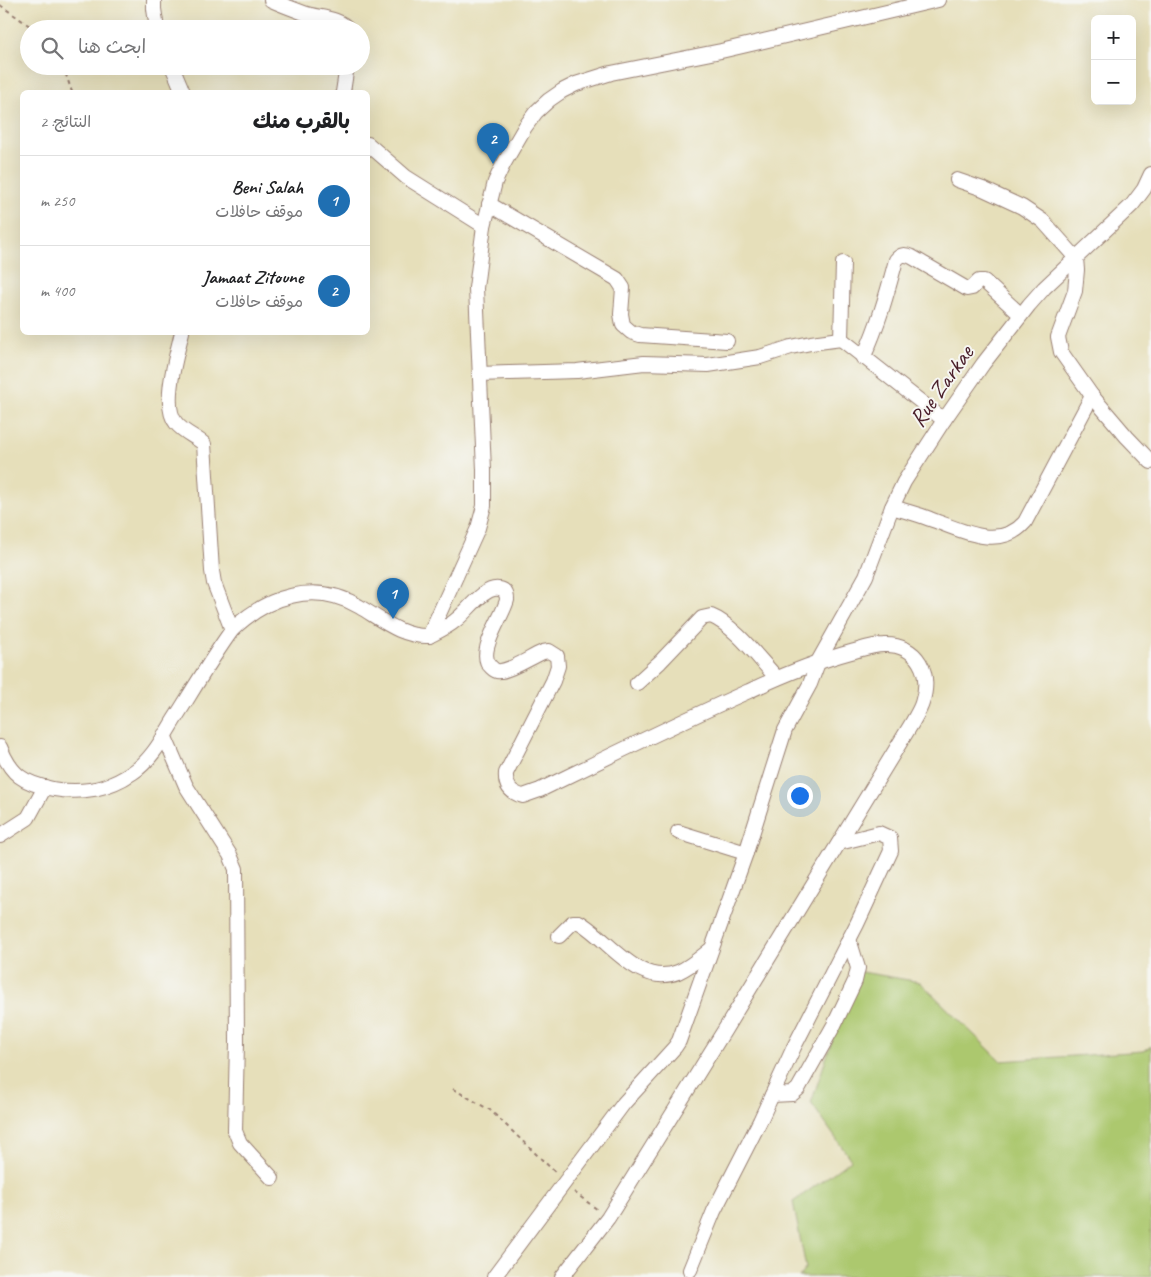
<!DOCTYPE html>
<html lang="ar">
<meta charset="utf-8">
<style>
:root{--surface:#fff;--page:#f2f2f2;--text:#202124;--muted:#757577;--line:#e0e0e0;--accent:#1f6fb2}
body{margin:0;font-family:Caveat,"Playpen Sans Arabic",sans-serif;background:var(--page);color:var(--text);direction:rtl}
.controls{position:absolute;right:15px;top:15px;display:grid;overflow:hidden;border-radius:8px;box-shadow:0 5px 20px #0002}
.controls button{width:45px;height:45px;display:grid;place-items:center;padding:0;border:0;border-bottom:1px solid var(--line);background:var(--surface);color:var(--text);font:25px sans-serif}
.you{position:absolute;left:799px;top:795px;width:18px;height:18px;margin:-12px;border:4px solid #fff;border-radius:50%;background:#1a73e8;box-shadow:0 0 0 8px #1a73e833}
.badge{display:grid;place-items:center;width:32px;height:32px;border-radius:50%;background:var(--accent);color:#fff;font-size:16px;font-weight:700}
.pin{position:absolute;translate:-50% -41px;filter:drop-shadow(0 1px 2px #0008)}
.pin::after{content:'';position:absolute;top:26px;width:18px;height:15px;background:inherit;clip-path:polygon(0 0,100% 0,50% 100%)}
.list{margin:0;padding:0;list-style:none}
h2{display:flex;justify-content:space-between;align-items:center;height:65px;margin:0;padding:0 20px;font-size:21px}
h2 small{font-size:16px;font-weight:400;color:var(--muted)}
.list li{display:grid;grid-template-columns:32px 1fr auto;gap:15px;align-items:center;box-sizing:border-box;height:90px;padding:0 20px;border-top:1px solid var(--line)}
.list b{display:block;font-size:19px;white-space:nowrap}
.list p{margin:0;font-size:16px;white-space:nowrap;color:var(--muted)}
.list em{font-size:16px;font-style:normal;color:var(--muted)}
.icon{flex:none;width:28px;height:28px;fill:none;stroke:currentColor;stroke-width:2;stroke-linecap:round;stroke-linejoin:round}
.map{position:relative;flex:none;width:1151px;height:1277px;overflow:hidden;direction:ltr}
.search{position:absolute;background:var(--surface);box-shadow:0 5px 20px #0002;left:20px;top:20px;width:350px;height:55px;display:flex;align-items:center;gap:12px;box-sizing:border-box;padding:0 18px;border-radius:28px;color:var(--muted);font-size:19px}
.panel{position:absolute;background:var(--surface);box-shadow:0 5px 20px #0002;left:20px;top:90px;width:350px;height:245px;border-radius:8px;direction:rtl}
.map>svg:first-child{display:block}
.green{fill:#acc86e;stroke:#7b744c}
.lines{fill:none;stroke-linecap:round;stroke-linejoin:round}
.minor-casing{stroke:#987f72;stroke-width:16}
.path{stroke:#987f72;stroke-width:2;stroke-dasharray:4 4;stroke-linecap:butt}
.minor{stroke:#fff;stroke-width:14}
.labels{text-anchor:middle;stroke-width:4;stroke-linejoin:round;paint-order:stroke}
.street-label{font-size:24px;fill:#4a1f2b;stroke:#f6f6f2}
</style>
<div class="map">
<svg width="1151" height="1277" viewBox="0 0 1151 1277">
<rect width="100%" height="100%" fill="#f6f6f2"/>
<filter id="ink" filterUnits="userSpaceOnUse"><feTurbulence type="fractalNoise" baseFrequency=".02" numOctaves="2"/><feDisplacementMap in="SourceGraphic" scale="10" xChannelSelector="R" yChannelSelector="G"/><feConvolveMatrix kernelMatrix="1 2 1 2 8 2 1 2 1" color-interpolation-filters="sRGB"/></filter>
<filter id="wash" filterUnits="userSpaceOnUse"><feTurbulence type="fractalNoise" baseFrequency=".0096" numOctaves="4" result="noise"/><feDisplacementMap in="SourceGraphic" scale="20" xChannelSelector="R" yChannelSelector="G"/><feGaussianBlur stdDeviation="1.12" result="paint"/><feColorMatrix in="noise" values="0 0 0 0 0 0 0 0 0 0 0 0 0 0 0 0 0 1.4 0 .05"/><feComposite in="paint" operator="in"/></filter>
<g filter="url(#wash)">
<rect width="100%" height="100%" fill="#e6dfba"/>
<!-- green -->
<path class="green" d="M856 971 920 982 1001 1061 1144 1051 1151 1046V1277H799L806 1268 793 1202 851 1160 811 1103Z"/>
</g>
<g filter="url(#ink)">
<g class="lines">
<!-- minor casing -->
<g class="minor-casing">
<g id="minor">
<path d="M154 0V9L157 29"/>
<path d="M271 0C282 5 293 9 304 13 318 18 338 17 348 29"/>
<path d="M172 66 183 92"/>
<path d="M343 92 347 66"/>
<path d="M368 144 406 177 484 226"/>
<path d="M957 180 983 189 1022 207 1043 221 1076 258 1077 270 1075 291 1058 337 1061 352 1092 396 1127 437 1151 462"/>
<path d="M489 204 617 279 623 288 621 314 623 325 631 332 640 335 727 341"/>
<path d="M843 263 841 339 944 420"/>
<path d="M182 332C177 354 161 405 176 423 184 433 195 436 204 444L212 571 214 583 232 630"/>
<path d="M863 358C878 326 887 294 896 260 901 254 905 254 912 257L967 289 972 288 979 281H984L1021 315"/>
<path d="M479 374 577 371 644 363 708 365 760 357 791 347 811 343 841 339"/>
<path d="M892 507C905 511 918 514 930 519 959 529 999 552 1025 522L1092 396"/>
<path d="M429 636C439 631 448 627 456 620 467 612 484 586 499 589 505 590 507 594 507 600 503 617 475 653 491 667 494 670 497 672 501 671 514 669 531 657 543 652L549 651 557 656 558 666 553 681 506 773C505 786 511 793 523 796L540 790C610 756 679 722 749 691 783 675 814 662 851 652 862 649 873 645 884 645 918 644 932 673 922 703 920 710 915 717 912 723L724 1031 608 1218 562 1277"/>
<path d="M637 683 660 662 702 618 711 616C734 625 760 660 777 678"/>
<path d="M164 735 186 786 230 855 236 869 237 1042 235 1131 240 1143 272 1178"/>
<path d="M0 747C11 775 23 783 53 789 81 794 109 789 132 773 151 761 163 738 174 720 193 690 211 659 232 630 267 596 315 580 360 607 382 620 402 637 429 636L478 528 484 506V470L476 288 484 226 495 182 503 165 525 127 536 112 549 100 562 91 576 84 611 73 721 51 938 0"/>
<path d="M678 832 746 853"/>
<path d="M0 836 28 818 45 787"/>
<path d="M559 936 573 922H579C609 939 638 988 678 972 690 967 700 958 710 950"/>
<path d="M772 1095 792 1094 798 1089 834 1025 855 981 858 968 849 939"/>
<path d="M690 1270 714 1211 760 1121 794 1047 857 924 891 851 890 838 879 833 839 843"/>
<path d="M494 1277 624 1103 675 1047 679 1041 746 853 785 730 810 684 819 660 866 576 892 507 904 482 944 420 983 364 1029 305 1044 288 1132 205 1144 189 1151 174"/>
</g>
</g>
<!-- path -->
<g class="path">
<path d="M0 5 34 29"/>
<path d="M63 66 72 92"/>
<path d="M453 1089 490 1110 555 1172"/>
<path d="M574 1192 598 1210"/>
</g>
<!-- minor -->
<use href="#minor" class="minor"/>
</g>
</g>
<g class="labels">
<!-- street labels -->
<g class="street-label">
<text transform="translate(941 386) rotate(-55)" y="8">Rue Zarkae</text>
</g>
</g>
</svg>
<div class="controls">
<button>+</button>
<button>−</button>
</div>
<div class="you"></div>
<div class="pin badge" style="left:393px;top:619px">1</div>
<div class="pin badge" style="left:493px;top:164px">2</div>
<div class="search"><svg class="icon" aria-label="search" viewBox="0 0 24 24"><circle cx="10" cy="10" r="6"/><path d="M15 15l6 6"/></svg>ابحث هنا</div>
<section class="panel">
<h2>بالقرب منك<small>النتائج: 2</small></h2>
<ul class="list">
<li><span class="badge">1</span><div><b>Beni Salah</b><p>موقف حافلات</p></div><em>250 m</em></li>
<li><span class="badge">2</span><div><b>Jamaat Zitoune</b><p>موقف حافلات</p></div><em>400 m</em></li>
</ul>
</section>
</div>
